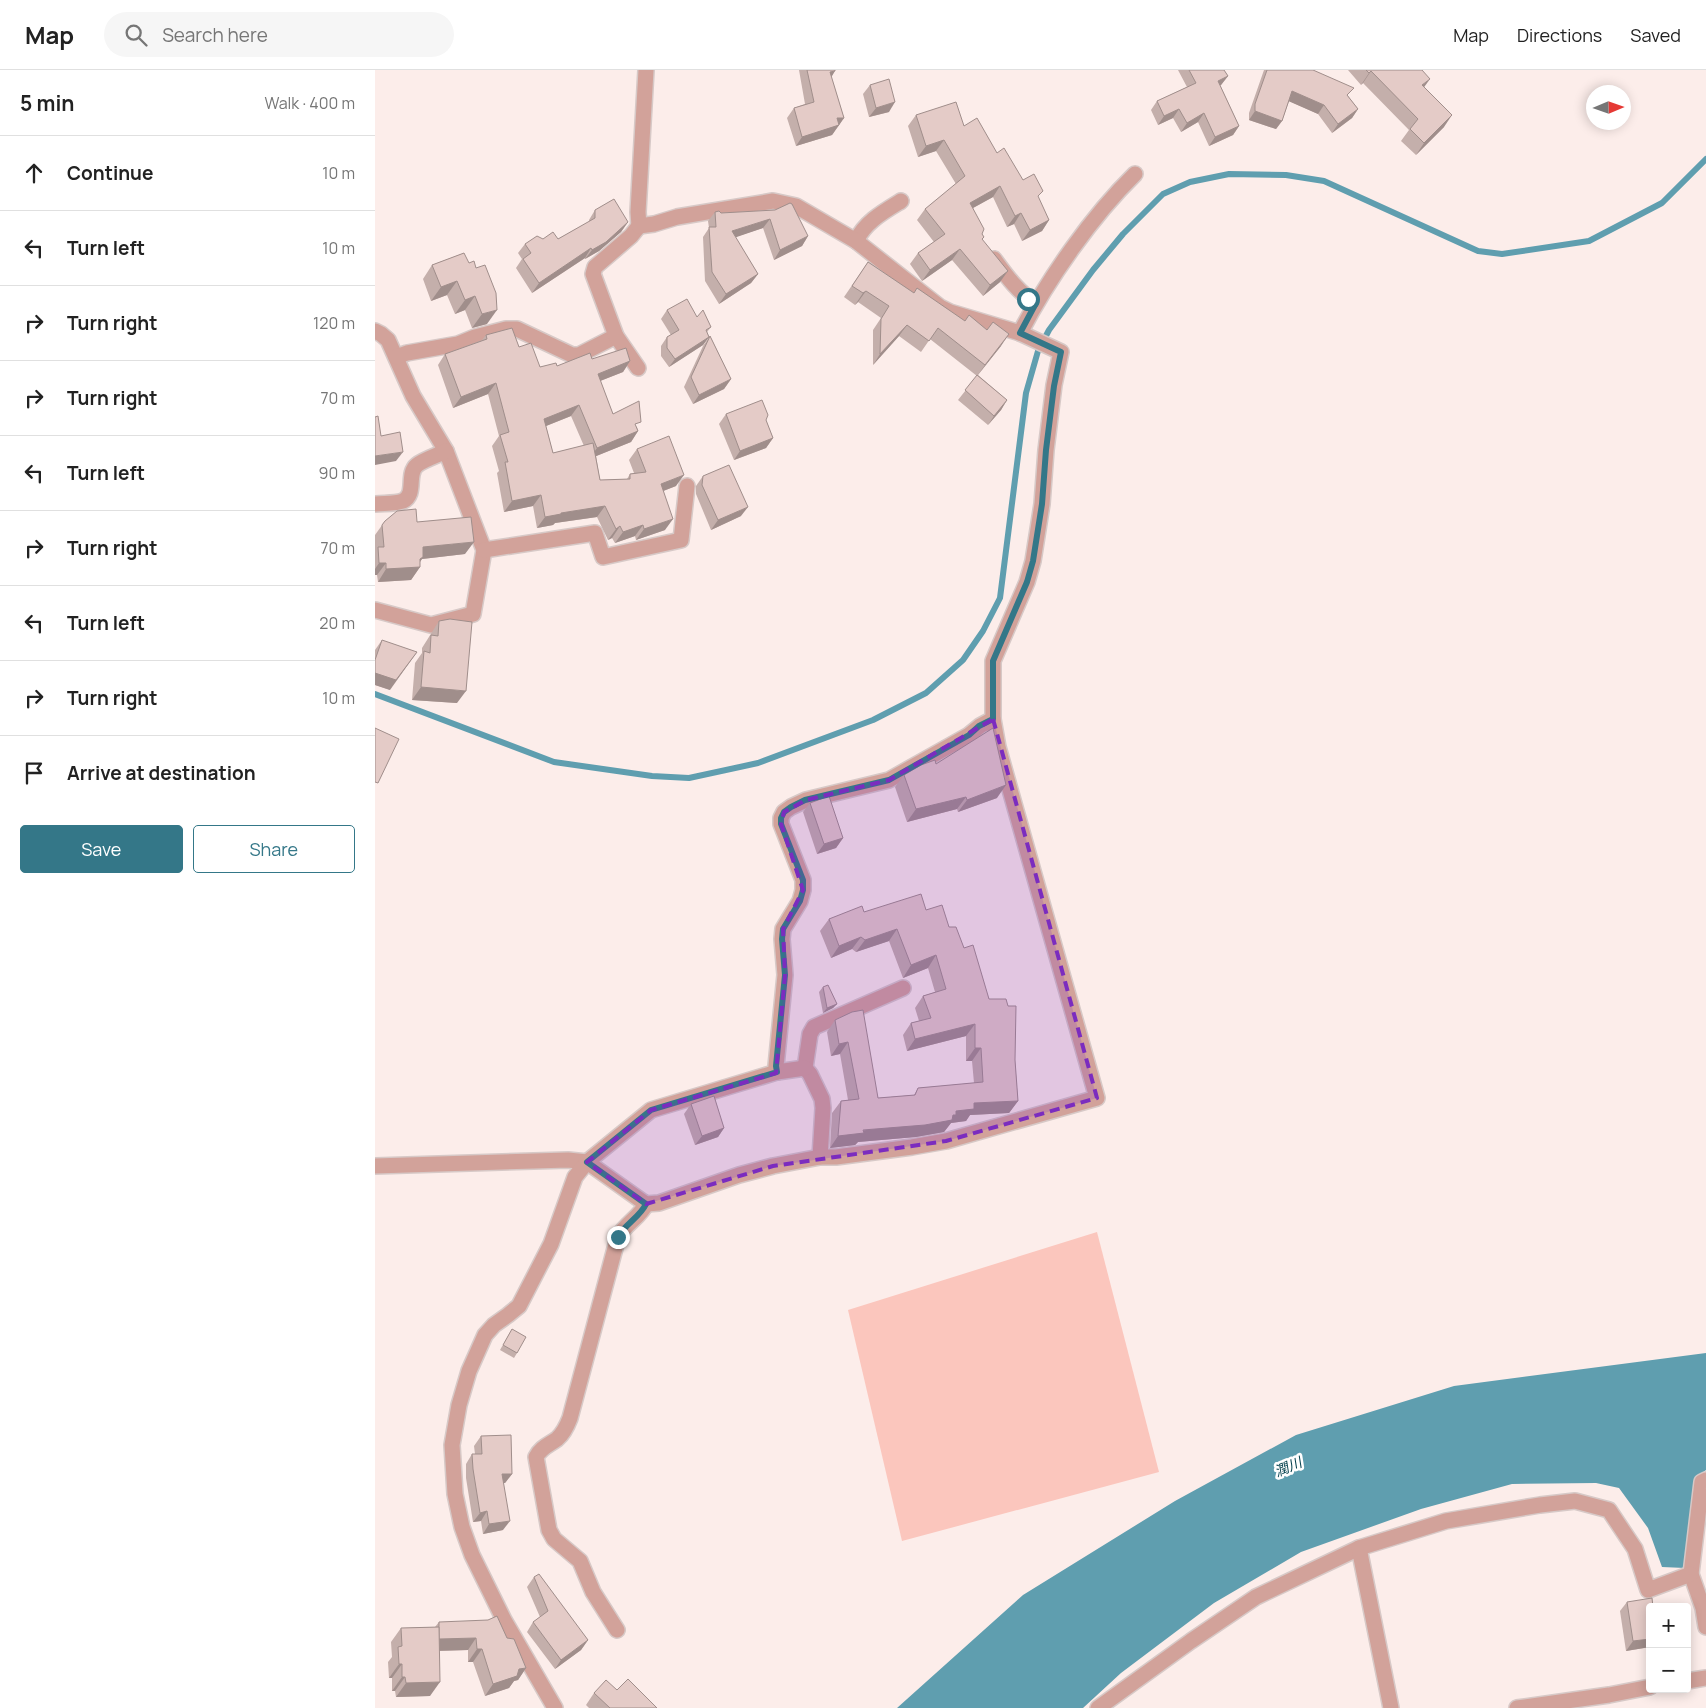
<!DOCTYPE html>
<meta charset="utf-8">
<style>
:root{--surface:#fff;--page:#f6f6f6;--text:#222;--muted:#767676;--line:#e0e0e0;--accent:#347788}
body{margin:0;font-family:Manrope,"Noto Sans JP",sans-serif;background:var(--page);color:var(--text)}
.controls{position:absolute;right:15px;bottom:15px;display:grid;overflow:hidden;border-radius:5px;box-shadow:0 2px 12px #0003}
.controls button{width:45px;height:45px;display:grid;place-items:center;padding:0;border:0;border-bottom:1px solid var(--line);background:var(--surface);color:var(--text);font:25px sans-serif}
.compass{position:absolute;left:1211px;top:15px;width:45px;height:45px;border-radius:50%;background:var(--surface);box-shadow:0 2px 12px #0003;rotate:88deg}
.stop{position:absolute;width:15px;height:15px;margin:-11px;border:4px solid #347788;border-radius:50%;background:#fff}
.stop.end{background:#347788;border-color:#fff;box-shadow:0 1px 5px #0008}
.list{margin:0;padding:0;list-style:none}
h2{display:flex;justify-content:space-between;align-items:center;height:65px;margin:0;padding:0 20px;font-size:21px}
h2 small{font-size:16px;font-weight:400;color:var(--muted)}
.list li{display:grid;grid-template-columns:32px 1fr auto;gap:15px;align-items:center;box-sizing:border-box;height:75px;padding:0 20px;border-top:1px solid var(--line)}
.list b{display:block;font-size:19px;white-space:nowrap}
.list em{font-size:16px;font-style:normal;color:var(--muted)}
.actions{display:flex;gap:10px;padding:15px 20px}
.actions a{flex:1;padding:11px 0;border:1px solid var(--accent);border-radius:5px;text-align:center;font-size:18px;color:var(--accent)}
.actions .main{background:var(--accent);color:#fff}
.icon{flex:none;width:28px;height:28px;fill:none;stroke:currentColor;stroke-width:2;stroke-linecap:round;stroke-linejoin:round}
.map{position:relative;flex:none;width:1331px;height:1638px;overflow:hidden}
header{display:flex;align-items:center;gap:30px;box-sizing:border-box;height:70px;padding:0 25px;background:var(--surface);border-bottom:1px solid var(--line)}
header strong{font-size:24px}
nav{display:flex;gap:28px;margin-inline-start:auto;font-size:18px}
.search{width:350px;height:45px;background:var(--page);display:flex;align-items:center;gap:12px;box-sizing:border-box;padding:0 18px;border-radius:28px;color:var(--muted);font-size:19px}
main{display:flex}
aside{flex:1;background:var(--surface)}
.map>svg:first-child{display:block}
.green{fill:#fbc6bd}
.water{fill:#5f9eaf}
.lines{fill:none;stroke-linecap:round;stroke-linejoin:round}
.stream{stroke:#5f9eaf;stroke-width:6}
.minor-casing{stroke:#d7c9c7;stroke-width:18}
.minor{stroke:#d2a29a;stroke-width:15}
.wall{fill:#c4afab;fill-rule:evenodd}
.shaded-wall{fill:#a08e8b}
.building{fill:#e4cbc7;stroke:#a08e8b}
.route{stroke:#347788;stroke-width:6}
.marked{fill:#7b2cbf;fill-opacity:0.2;stroke:#7b2cbf;stroke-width:4;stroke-dasharray:10 6;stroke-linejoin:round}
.labels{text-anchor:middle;stroke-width:5;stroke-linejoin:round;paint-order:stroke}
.water-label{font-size:14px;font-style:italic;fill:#013e4b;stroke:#fff}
</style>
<header>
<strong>Map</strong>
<div class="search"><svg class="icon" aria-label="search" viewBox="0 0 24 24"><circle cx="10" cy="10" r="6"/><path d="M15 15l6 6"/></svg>Search here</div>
<nav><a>Map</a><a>Directions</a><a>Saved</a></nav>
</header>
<main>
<aside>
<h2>5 min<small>Walk · 400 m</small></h2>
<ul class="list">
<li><svg class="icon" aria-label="ahead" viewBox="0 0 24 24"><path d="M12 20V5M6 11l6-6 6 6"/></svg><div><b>Continue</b></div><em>10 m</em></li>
<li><svg class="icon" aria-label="left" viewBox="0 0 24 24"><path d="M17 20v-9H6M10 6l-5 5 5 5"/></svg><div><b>Turn left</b></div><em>10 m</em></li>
<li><svg class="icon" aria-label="right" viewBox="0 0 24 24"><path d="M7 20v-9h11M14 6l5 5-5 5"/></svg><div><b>Turn right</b></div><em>120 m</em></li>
<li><svg class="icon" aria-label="right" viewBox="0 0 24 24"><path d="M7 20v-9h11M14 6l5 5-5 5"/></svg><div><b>Turn right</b></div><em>70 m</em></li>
<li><svg class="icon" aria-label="left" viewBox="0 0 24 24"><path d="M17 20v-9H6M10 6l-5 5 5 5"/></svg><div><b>Turn left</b></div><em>90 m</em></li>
<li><svg class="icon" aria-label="right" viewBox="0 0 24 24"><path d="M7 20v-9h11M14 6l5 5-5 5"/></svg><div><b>Turn right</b></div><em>70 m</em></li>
<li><svg class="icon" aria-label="left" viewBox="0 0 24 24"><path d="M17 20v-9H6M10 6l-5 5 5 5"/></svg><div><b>Turn left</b></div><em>20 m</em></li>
<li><svg class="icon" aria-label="right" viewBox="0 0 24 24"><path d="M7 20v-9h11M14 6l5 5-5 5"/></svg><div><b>Turn right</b></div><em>10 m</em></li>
<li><svg class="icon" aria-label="arrive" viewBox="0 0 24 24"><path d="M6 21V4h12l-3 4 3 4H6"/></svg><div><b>Arrive at destination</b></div></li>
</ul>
<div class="actions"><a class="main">Save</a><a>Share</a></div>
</aside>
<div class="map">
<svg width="1331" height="1638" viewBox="0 0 1331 1638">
<rect width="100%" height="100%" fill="#fcedea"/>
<!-- green -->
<path class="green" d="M722 1162 784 1402 527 1471 473 1240Z"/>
<!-- water -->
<path class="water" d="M1331 1283V1400L1322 1407 1310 1498 1287 1497 1273 1458 1244 1418 1221 1413 1137 1414 1046 1439 926 1482 839 1533 746 1603 708 1638H522L648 1525 800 1431 921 1365 1079 1316Z"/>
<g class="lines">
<!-- stream -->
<path class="stream" d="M0 624 179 692 277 706 314 708 383 693 498 650 551 623 588 590 608 561 625 528 651 323 663 281 674 260 718 200 748 164 788 124 815 112 854 104 911 105 949 111 1103 181 1127 184 1214 171 1287 133 1331 89"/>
<!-- minor casing -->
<g class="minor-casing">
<g id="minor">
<path d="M481 171C490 152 508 142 526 131"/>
<path d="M619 189C630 204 644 224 661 233"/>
<path d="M0 261 6 264 13 270 38 326 71 381 109 480 98 544 56 555 0 540"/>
<path d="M645 263C673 209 717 146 760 104"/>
<path d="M21 287 32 283 83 274 100 267 131 259H142L197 285H204L241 266"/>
<path d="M263 298 241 266 218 204 220 197 256 166 264 156"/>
<path d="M0 434C9 433 20 434 28 431 42 424 31 404 42 395 48 390 63 385 71 381"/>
<path d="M109 480 220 463 228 487 306 470 312 416"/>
<path d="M402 1002 401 996 410 905 407 869 408 859 425 831 428 820V810L406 754V748L409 742 416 737 431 730 514 710 594 665 605 656 618 649"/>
<path d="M445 1087 448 1038 447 1029 435 1004 430 998 435 964 439 957 528 918"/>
<path d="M0 1096 193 1090 212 1092 271 1134 284 1133 364 1105 398 1096 445 1087H461L537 1077 571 1071 722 1028 623 677 618 649V591L652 512 658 491 667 434 671 380 679 315 686 282 645 263 575 242 565 237 481 171 421 136 398 131 302 147 279 154 264 156 263 142 271 0"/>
<path d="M1331 1410 1327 1412 1316 1504 1328 1538 1331 1557"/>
<path d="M242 1560 218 1522 205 1491 179 1469 174 1460 161 1387C166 1377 174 1375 182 1369 189 1363 192 1356 195 1348L243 1167C250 1154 266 1146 271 1134"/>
<path d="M1312 1611 1331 1608"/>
<path d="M180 1638 129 1550 97 1485 87 1457 80 1424 77 1375 84 1335 94 1301 110 1265 119 1255 133 1245 144 1236 176 1174 200 1107 212 1092 276 1040 402 1002 430 998"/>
<path d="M723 1638 816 1571 881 1527 984 1478"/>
<path d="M1016 1638 984 1478 1071 1451 1165 1435 1200 1431 1234 1440 1260 1479 1273 1520 1316 1504"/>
<path d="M1142 1638 1234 1625 1275 1617"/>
</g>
</g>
<!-- minor -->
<use href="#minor" class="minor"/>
</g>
<!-- wall -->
<g class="wall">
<path d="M424 0H460L456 7 469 48 457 65 421 76 412 48 419 38 430 34Z"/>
<path d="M803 0H849L853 6 846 15H845L864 56 858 65 834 76 823 52 806 62 798 48 783 55 776 40 782 31 812 17Z"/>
<path d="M889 0H938L973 26 983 39 977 48 957 63 943 44 914 31 907 51 901 59 874 50V43Z"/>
<path d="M973 0H1047L1049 17 1069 57 1041 85 1026 71 1034 60 988 13 986 15Z"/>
<path d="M495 15 514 42 494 47 488 24Z"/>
<path d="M541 45 589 56 622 83 648 110 663 128 674 150 667 161 647 171 639 154 632 157 618 127 598 138 607 164 609 167 607 170 625 212 608 226 577 190 547 211 535 194 543 183 559 172 542 150 550 139 581 114 561 81 543 87 533 56Z"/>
<path d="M220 140 253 152 246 162 224 181 210 189V188L157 223 141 198 147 189 143 183 150 174 168 169H183L214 152V150Z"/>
<path d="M400 140 433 166 427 176 399 190 388 158 360 167 383 204 376 213 344 234 330 211 328 167 334 158 333 151 340 142 346 143Z"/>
<path d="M89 183 112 254 97 258 90 240 80 244 72 225 56 231 48 209 57 195Z"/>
<path d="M493 192 539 223 626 276 603 305 632 330 626 340 613 355 583 330 602 306 555 269 546 282 524 266 498 295V260L506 248 483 232 480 235 469 227Z"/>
<path d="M292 240 322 247 336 257 332 262 334 267 328 275 294 297 286 286V276L292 267 296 265 286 249Z"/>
<path d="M111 265 144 277 165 297 182 296 217 289 255 291 248 302 225 311 238 344 262 357 263 361 256 372 221 386 225 410 252 409 255 404 259 403 254 390 262 379 301 416 288 421 290 460 261 470 260 466 240 473 237 468 233 470 222 447 180 453 178 455 162 458 158 436 129 442 122 403 124 401 117 376 124 366 113 324 78 338 63 295 70 284 107 270ZM196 346 209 376 178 383 171 356Z"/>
<path d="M335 266 356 309 349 319 318 334 309 317 328 276Z"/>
<path d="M351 344 391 350 398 368 391 378 359 390 344 354Z"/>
<path d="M328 406 366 446 336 460 321 424V416Z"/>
<path d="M10 451 42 452 90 484 47 489 45 492V497L36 510 3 512 2 505H0V465Z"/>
<path d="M64 551 82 633 37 630 40 593 47 583V578Z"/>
<path d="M7 570 15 620 0 615V580Z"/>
<path d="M561 694 622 728 583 742 582 739 532 752 520 717 529 705Z"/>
<path d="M435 733 468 768 461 778 442 784 428 742Z"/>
<path d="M551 840 574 857 589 878 614 929 640 990 643 1031 634 1043 595 1045 591 1051 576 1053 569 1062 541 1067 483 1072 480 1075 455 1078 457 1043 466 1031 473 1030 465 984 456 986 452 962 460 950 477 942 503 1028 539 1025 543 1018 599 1013 597 991H591V966L532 981 528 965 536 953 544 951 540 938 548 926 560 922 553 898 528 908 514 871 481 882 477 879 456 888 445 861 454 849 489 842Z"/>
<path d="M448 917 462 934 458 938 448 943 444 922Z"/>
<path d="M316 1034 349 1058 343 1067 320 1075 309 1044Z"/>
<path d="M137 1259 142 1283 139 1288 125 1280Z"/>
<path d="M106 1366 137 1404 130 1413H128V1460L108 1464 106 1451 98 1452 91 1408V1394L97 1384H100L99 1376Z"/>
<path d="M159 1507 213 1570 206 1580 180 1599 152 1562 158 1552 165 1547 152 1517Z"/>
<path d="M1252 1532 1275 1577 1251 1581 1245 1541Z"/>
<path d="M64 1552 132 1568 151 1598 143 1610 139 1611 134 1618 110 1626 98 1592H93V1580L64 1581 55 1626 21 1627 20 1621H17V1608H14L13 1592 17 1587 16 1572 26 1558 60 1557Z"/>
<path d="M242 1620 282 1638H214L211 1635 219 1623Z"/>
</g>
<!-- shaded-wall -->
<g class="shaded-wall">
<path d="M460 1 454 11 455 2Z"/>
<path d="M996 1 988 13 986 15 994 3Z"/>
<path d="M853 6 846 15 837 20 843 11Z"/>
<path d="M1055 9 1047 20V15Z"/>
<path d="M917 21 949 35 943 44 911 30Z"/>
<path d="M520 32 514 42 494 47 501 38Z"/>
<path d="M804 39 798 48 783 55 789 46Z"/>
<path d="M983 39 977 48 957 63 963 54Z"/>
<path d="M880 41 907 51 901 59 874 50Z"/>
<path d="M829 43 823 52 806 62 812 53Z"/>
<path d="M1077 45 1069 57 1041 85 1049 73Z"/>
<path d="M462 48H469L457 65 421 76 427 67Z"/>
<path d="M864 56 858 65 834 76 840 67Z"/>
<path d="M569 70 561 81 543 87 551 76Z"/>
<path d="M625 116 618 127 587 144 595 133Z"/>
<path d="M646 143 639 154 632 157 640 146Z"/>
<path d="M395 149 388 158 350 171 357 161Z"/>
<path d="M674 150 667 161 647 171 655 160Z"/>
<path d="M253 152 246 162 224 181 210 189 217 180Z"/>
<path d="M433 166 427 176 399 190 405 180Z"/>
<path d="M216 178 210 188 157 223 164 213Z"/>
<path d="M585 179 577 190 547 211 555 200Z"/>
<path d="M633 201 625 212 608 226 615 215Z"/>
<path d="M383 204 376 213 344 234 351 224Z"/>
<path d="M82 211 72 225 56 231 66 217Z"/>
<path d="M491 221 483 232 480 235 488 223Z"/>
<path d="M100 226 90 240 80 244 90 230Z"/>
<path d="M122 240 112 254 97 258 107 244Z"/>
<path d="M532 255 524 266 498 295 505 284Z"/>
<path d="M634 264 626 276 602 306 610 295Z"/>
<path d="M334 267 328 275 294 297 300 289Z"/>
<path d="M255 291 248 302 215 315 223 304Z"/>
<path d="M356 309 349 319 318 334 324 325Z"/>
<path d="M121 313 113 324 78 338 86 327Z"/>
<path d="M632 330 626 340 613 355 619 346Z"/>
<path d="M204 335 196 346 161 360 169 349Z"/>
<path d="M263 361 256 372 214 389 222 378Z"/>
<path d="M398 368 391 378 359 390 365 381Z"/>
<path d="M28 382 21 391 0 395V386Z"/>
<path d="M309 405 301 416 278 425 286 414Z"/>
<path d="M166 425 158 436 129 442 137 431Z"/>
<path d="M230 436 222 447 180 453 178 455 162 458 170 447 186 443Z"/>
<path d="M373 437 366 446 336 460 343 450Z"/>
<path d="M298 449 290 460 261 470 269 459Z"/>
<path d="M268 455 260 466 240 473 248 462Z"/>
<path d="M245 456 237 468 233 470 241 459Z"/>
<path d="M99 472 90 484 47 489 41 497H45L36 510 3 512 11 499 48 477Z"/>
<path d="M4 493H11L2 505H0V499Z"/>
<path d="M42 582 15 620 0 615V603Z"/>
<path d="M46 617 91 621 82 633 37 630Z"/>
<path d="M631 715 622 728 583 742 592 730Z"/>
<path d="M591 727 582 739 532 752 541 739Z"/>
<path d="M468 768 461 778 442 784 449 774Z"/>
<path d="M522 859 514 871 481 882 490 870Z"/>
<path d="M486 867 477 879 456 888 464 876Z"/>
<path d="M561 885 553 898 528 908 536 895Z"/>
<path d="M462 934 458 938 448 943 452 938Z"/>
<path d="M600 954 591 966 532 981 540 969Z"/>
<path d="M473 972 465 984 456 986 464 974Z"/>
<path d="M600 978H606L597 991H591Z"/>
<path d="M643 1031 634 1043 595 1045 591 1051 576 1053 569 1062 541 1067 483 1072 480 1075 455 1078 463 1066 581 1041 599 1033Z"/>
<path d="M349 1058 343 1067 320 1075 327 1066Z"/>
<path d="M127 1404H137L130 1413H120Z"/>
<path d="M112 1441 106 1451 98 1452 105 1443Z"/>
<path d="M135 1451 128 1460 108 1464 114 1454Z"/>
<path d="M101 1568 93 1580 56 1581 64 1569Z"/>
<path d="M1275 1569V1577L1251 1581 1258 1571Z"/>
<path d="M213 1570 206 1580 180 1599 186 1590Z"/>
<path d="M102 1579H107L98 1592H93Z"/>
<path d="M24 1594H27L17 1608H14Z"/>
<path d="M151 1598 143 1610 139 1611 134 1618 110 1626 118 1614 144 1599Z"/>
<path d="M27 1607H30L20 1621H17Z"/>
<path d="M65 1612 55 1626 21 1627 31 1613Z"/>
</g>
<!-- building -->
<g class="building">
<path d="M432 0H460V1L455 2 469 48H462L464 55 427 67 419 38 439 32Z"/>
<path d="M814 0H849L853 6 843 11 864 56 840 67 829 43 812 53 804 39 789 46 782 31 821 13Z"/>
<path d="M892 0H938L979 18 972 25 983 39 963 54 949 35 917 21 907 51 880 41V34Z"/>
<path d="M991 0H1047L1055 9 1047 15 1077 45 1049 73 1035 59 1043 49 996 1 994 3Z"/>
<path d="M514 9 520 32 501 38 495 15Z"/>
<path d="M581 32 589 56 602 48 622 83 629 78 648 110 659 104 668 121 663 126 674 150 655 160 646 143 640 146 625 116 595 133 609 159 607 164 609 167 607 169 633 201 615 215 585 179 555 200 543 183 570 164 550 139 590 106 569 70 551 76 541 45Z"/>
<path d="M239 129 253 152 231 172 217 180 216 178 164 213 148 189 156 183 150 174 162 166 168 169 178 162 183 169 220 148V140Z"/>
<path d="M415 133 417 134 433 166 405 180 395 149 357 161 383 204 351 224 337 202 334 157H341L340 142 344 141 346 143 400 140Z"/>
<path d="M89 183 94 193 99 191 101 198 110 195 121 223 122 240 107 244 100 226 90 230 82 211 66 217 57 195Z"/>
<path d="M493 192 539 223 542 218 590 251 594 245 612 260 618 252 634 264 610 295 563 258 554 271 532 255 505 284 506 249 514 236 491 221 488 223 477 216Z"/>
<path d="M312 229 322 247 328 240 336 257 331 260 334 267 300 289 292 278V267L304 260 292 240Z"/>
<path d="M137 258 144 277 156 273 165 297 181 293 182 296 215 283 217 289 251 278 255 291 223 304 238 344 264 331 266 352 260 354 263 361 222 378 204 335 169 349 178 383 218 373 225 410 255 409V404L271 402 262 379 294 366 309 405 286 414 298 449 269 459 268 455 248 462 245 456 241 459 230 436 186 443V444L170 447 166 425 137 431 130 392H133L125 365 134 362 121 313 86 327 70 284 112 269 111 265Z"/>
<path d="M335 266 356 309 324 325 316 307Z"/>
<path d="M602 305 632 330 619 346 590 320Z"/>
<path d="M387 330 393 345 391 350 398 368 365 381 351 344Z"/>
<path d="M3 346 6 366 25 362 28 382 0 386V347Z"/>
<path d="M354 395 373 437 343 450 327 415 328 406Z"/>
<path d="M41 439 42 452 96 447 99 472 48 477V487L45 489V497L11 499V493H4L3 477H9L7 455 10 451 22 441Z"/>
<path d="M75 549 97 552 91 621 46 617 49 581 55 583 56 565 63 566 64 551Z"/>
<path d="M7 570 42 582 21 610 0 603V590Z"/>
<path d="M0 658 24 669 3 713 0 712Z"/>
<path d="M618 658 631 715 592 730 591 727 541 739 529 705 546 695 560 690 561 694Z"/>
<path d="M454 726 468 768 449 774 435 733Z"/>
<path d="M546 824 551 840 567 835 574 857H581L589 878 598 875 614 929H631L633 936H641L640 990 643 1031 599 1033V1039L581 1041V1045H578L577 1050 550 1055 488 1060 489 1063 463 1066 466 1031 484 1029 473 972 464 974 460 950 477 942 488 940 503 1028 540 1025 543 1018 608 1012 606 978H600V954L540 969 536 953 556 948 548 926 571 919 561 885 536 895 522 859 490 870 486 867 464 876 454 849 487 836 489 842Z"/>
<path d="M453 915 462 934 452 938 448 917Z"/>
<path d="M339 1026 349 1058 327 1066 316 1034Z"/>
<path d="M137 1259 151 1267 142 1283 128 1275Z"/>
<path d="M136 1365 137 1404H127L135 1451 114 1454 112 1441 105 1443 98 1399 97 1384H107L106 1366Z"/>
<path d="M164 1504 213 1570 186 1590 158 1552 173 1541 159 1507Z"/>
<path d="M1277 1528 1278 1537H1275V1569L1258 1571 1252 1532Z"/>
<path d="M122 1546 132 1568 139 1569 151 1598 144 1599 142 1606 118 1614 107 1579H102L101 1568 64 1569V1552L113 1550Z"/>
<path d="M64 1557 65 1612 31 1613 30 1607H27V1594H24L23 1577 27 1576 26 1558Z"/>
<path d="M253 1609 282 1638H235L219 1623 231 1610 242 1620Z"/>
</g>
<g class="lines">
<!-- route -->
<path class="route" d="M243 1167C250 1154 265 1147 271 1134L212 1092 276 1040 402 1002 401 996 410 905 407 869 408 859 425 831 428 820V810L406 754V748L409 742 416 737 430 730 514 710 594 665 604 656 618 649V591L652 512 658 491 667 434 671 380 679 316 686 282 645 263 661 233 653 229"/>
</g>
<!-- marked area -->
<path class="marked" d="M618 649 722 1028 571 1071 398 1096 271 1134 212 1092 276 1040 401 1003 410 905 408 859 428 820 406 754 409 742 431 730 514 710Z"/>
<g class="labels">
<!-- water labels -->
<g class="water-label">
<text transform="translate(913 1397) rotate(-23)" y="5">潤川</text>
</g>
</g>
</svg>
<div class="controls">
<button>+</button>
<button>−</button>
</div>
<svg class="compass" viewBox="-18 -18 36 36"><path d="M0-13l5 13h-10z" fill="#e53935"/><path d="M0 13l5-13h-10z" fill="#767676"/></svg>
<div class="stop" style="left:653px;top:229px"></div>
<div class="stop end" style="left:243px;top:1167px"></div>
</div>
</main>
